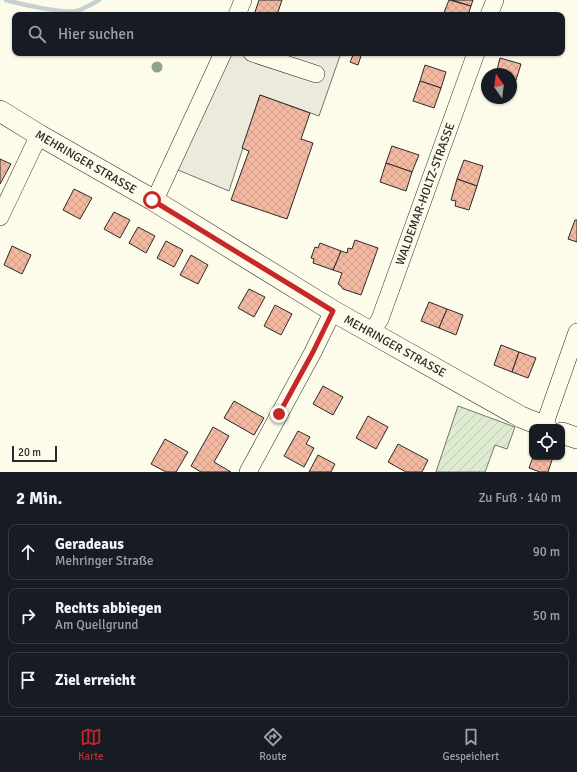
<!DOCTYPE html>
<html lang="de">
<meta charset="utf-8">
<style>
:root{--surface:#171b24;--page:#20242c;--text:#f1f3f6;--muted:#9ea1a6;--line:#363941;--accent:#c62828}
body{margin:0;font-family:Signika,sans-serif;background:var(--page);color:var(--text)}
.controls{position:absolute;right:12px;bottom:12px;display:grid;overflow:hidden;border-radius:8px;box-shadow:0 1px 3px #0004}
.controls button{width:36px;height:36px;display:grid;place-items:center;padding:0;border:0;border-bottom:1px solid var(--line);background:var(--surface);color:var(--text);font:20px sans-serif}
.compass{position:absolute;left:481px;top:68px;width:36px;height:36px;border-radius:50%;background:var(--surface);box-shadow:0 1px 3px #0004;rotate:346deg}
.scale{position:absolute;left:12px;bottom:10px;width:45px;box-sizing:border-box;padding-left:4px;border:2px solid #2b2b2b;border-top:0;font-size:11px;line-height:14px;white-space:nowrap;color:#2b2b2b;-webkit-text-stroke:3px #fdfbea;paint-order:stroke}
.stop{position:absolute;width:12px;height:12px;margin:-9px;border:3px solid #c62828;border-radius:50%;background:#fff}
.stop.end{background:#c62828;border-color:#fff;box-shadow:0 1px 4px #0008}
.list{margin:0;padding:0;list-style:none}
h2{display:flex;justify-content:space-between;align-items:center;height:52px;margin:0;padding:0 16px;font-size:17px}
h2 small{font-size:13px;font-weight:400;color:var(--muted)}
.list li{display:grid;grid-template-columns:26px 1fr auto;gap:12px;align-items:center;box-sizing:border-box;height:56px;margin:0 8px 8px;padding:0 8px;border:1px solid var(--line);border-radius:8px}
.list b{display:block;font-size:15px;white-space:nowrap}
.list p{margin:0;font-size:13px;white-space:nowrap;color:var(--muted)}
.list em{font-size:13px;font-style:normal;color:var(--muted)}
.icon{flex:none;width:22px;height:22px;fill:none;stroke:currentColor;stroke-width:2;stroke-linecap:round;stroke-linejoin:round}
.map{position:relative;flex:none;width:577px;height:472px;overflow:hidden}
.search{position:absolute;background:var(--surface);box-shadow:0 1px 3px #0004;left:12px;right:12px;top:12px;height:44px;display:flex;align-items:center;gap:10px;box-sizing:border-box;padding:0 14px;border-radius:8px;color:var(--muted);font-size:15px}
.sheet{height:244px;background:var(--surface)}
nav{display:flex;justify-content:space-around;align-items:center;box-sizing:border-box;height:56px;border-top:1px solid var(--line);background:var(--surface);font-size:11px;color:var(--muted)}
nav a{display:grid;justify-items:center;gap:2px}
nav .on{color:var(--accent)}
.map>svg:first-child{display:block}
.garden{fill:url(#garden-furrows);stroke:#74746e}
.parking{fill:#eceadb;stroke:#74746e}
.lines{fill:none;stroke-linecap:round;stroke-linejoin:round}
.stream{stroke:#c7d0d0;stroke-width:4.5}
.building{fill:url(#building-cross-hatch);stroke:#2b2b2b}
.minor-casing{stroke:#2b2b2b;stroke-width:18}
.major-casing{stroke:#2b2b2b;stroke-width:22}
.minor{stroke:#fdfbea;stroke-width:17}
.major{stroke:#fdfbea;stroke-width:21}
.tree{fill:#8ea78a}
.route{stroke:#c62828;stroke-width:5}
.labels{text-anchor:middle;stroke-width:3;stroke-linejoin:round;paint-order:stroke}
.street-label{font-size:12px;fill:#2b2b2b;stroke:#fdfbea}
</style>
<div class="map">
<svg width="577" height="472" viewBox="0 0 577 472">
<defs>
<pattern id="garden-furrows" width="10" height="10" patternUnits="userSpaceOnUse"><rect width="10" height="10" fill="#deebd1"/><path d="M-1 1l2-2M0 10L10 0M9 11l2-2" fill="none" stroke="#bfcab4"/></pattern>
<pattern id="building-cross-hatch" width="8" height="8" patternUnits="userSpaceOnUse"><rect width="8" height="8" fill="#f2b8a0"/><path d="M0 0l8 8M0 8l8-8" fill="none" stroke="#d09e8a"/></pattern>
</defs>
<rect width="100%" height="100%" fill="#fdfbea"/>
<!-- garden -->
<path class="garden" d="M458 406 515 427 507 449 495 445 485 472H436Z"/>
<!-- parking -->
<path class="parking" d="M226 53H341L319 116 260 95 229 191 178 170Z"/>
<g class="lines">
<!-- stream -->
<path class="stream" d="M6 0C20 4 64 14 77 11 84 9 92 4 99 0"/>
</g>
<!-- building -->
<g class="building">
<path d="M259 0H282L277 15H254Z"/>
<path d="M449 0 471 6 468 15H443Z"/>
<path d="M452 0H473L471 6Z"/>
<path d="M354 53H362L358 65 350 62Z"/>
<path d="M500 58 521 64 516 80 511 78V74H496Z"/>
<path d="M425 65 446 72 441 88 420 81Z"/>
<path d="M511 78 516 80 511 98Z"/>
<path d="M420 81 441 88 434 108 413 101Z"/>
<path d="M260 95 310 113 301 139 313 143 287 219 231 200 249 151 242 148Z"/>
<path d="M392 146 419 155 412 172 386 163Z"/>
<path d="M0 159 11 164 0 184Z"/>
<path d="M464 160 483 166 477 186 457 179Z"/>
<path d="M386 163 412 172 406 191 380 182Z"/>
<path d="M457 179 477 186 469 210 455 206 456 201 451 200Z"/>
<path d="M74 189 92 198 80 219 63 210Z"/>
<path d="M114 212 130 220 120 238 104 229Z"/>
<path d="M575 220H577V242L568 239Z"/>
<path d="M138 227 155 236 146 253 129 243Z"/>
<path d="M355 240 378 248 361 295 343 289 341 286 338 284 342 273 333 270 341 251 347 253 348 248 352 249Z"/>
<path d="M166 241 183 250 174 267 157 258Z"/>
<path d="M320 243 341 251 333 270 313 263 314 259 311 258 315 247 318 248Z"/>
<path d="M12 246 31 255 22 274 4 265Z"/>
<path d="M191 255 208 265 198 284 180 275Z"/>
<path d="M249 289 265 297 254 317 238 308Z"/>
<path d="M429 302 447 309 439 328 421 321Z"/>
<path d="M275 305 292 314 281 335 264 326Z"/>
<path d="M447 309 463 315 456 335 439 328Z"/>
<path d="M501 345 519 352 512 372 494 365Z"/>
<path d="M519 352 536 358 528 378 512 372Z"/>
<path d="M323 386 343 397 333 415 313 404Z"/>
<path d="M234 401 264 418 254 435 224 418Z"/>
<path d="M368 416 388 427 376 449 356 438Z"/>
<path d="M213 427 229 436 214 462 231 472H201L191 466Z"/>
<path d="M298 431 310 437 306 444 314 448 304 467 284 456Z"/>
<path d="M165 439 188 452 176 472H166L151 464Z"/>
<path d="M398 444 428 460 422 472H406L388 462Z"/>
<path d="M318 455 335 464 331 472H309Z"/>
<path d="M533 457H553L548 472H540L529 468Z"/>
</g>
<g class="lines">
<!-- minor casing -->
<g class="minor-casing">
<g id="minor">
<path d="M237 15 243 0"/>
<path d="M489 15 495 0"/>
<path d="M252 53 316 74"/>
<path d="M153 200 159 191 223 53"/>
<path d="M0 217 39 135"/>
<path d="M371 333 380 319 476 53"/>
<path d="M544 426 577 332"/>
<path d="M248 472 313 352 333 311"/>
</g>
</g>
<!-- major casing -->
<g class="major-casing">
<g id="major">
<path d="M0 111 39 135 153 200 333 311 521 417 546 427"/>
<path d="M562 433 577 438"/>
</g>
</g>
<!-- minor -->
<use href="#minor" class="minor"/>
<!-- major -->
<use href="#major" class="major"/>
</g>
<!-- trees -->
<circle class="tree" cx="157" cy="67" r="5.5"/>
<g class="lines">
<!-- route -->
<path class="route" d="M152 200 333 311 313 352 279 414"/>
</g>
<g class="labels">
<!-- street labels -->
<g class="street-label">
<text transform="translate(86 162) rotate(30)" y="4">MEHRINGER STRASSE</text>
<text transform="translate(425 194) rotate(-70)" y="4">WALDEMAR-HOLTZ-STRASSE</text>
<text transform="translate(395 346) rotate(29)" y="4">MEHRINGER STRASSE</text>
</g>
</g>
</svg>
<div class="controls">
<button><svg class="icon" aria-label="locate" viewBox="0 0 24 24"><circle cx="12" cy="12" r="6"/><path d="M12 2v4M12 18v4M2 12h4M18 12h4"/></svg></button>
</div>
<svg class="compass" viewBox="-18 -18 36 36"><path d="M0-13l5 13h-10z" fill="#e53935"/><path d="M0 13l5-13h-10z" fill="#9ea1a6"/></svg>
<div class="scale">20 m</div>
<div class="stop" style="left:152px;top:200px"></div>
<div class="stop end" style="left:279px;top:414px"></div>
<div class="search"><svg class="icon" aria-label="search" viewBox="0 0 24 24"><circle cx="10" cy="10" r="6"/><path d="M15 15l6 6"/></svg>Hier suchen</div>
</div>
<section class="sheet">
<h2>2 Min.<small>Zu Fuß · 140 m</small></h2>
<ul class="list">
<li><svg class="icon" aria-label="ahead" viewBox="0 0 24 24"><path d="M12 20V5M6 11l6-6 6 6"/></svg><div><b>Geradeaus</b><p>Mehringer Straße</p></div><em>90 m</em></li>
<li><svg class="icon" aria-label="right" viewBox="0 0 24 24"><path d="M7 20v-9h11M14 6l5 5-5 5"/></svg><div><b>Rechts abbiegen</b><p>Am Quellgrund</p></div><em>50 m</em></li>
<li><svg class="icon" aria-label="arrive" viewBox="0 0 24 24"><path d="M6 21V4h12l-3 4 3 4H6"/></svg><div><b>Ziel erreicht</b></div></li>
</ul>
</section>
<nav>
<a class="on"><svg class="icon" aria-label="map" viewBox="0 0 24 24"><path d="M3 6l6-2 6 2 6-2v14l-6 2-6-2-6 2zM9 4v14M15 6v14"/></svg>Karte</a>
<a><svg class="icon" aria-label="directions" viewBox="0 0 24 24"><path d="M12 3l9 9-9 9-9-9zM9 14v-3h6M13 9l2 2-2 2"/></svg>Route</a>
<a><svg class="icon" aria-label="saved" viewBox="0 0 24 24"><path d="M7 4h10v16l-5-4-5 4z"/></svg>Gespeichert</a>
</nav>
